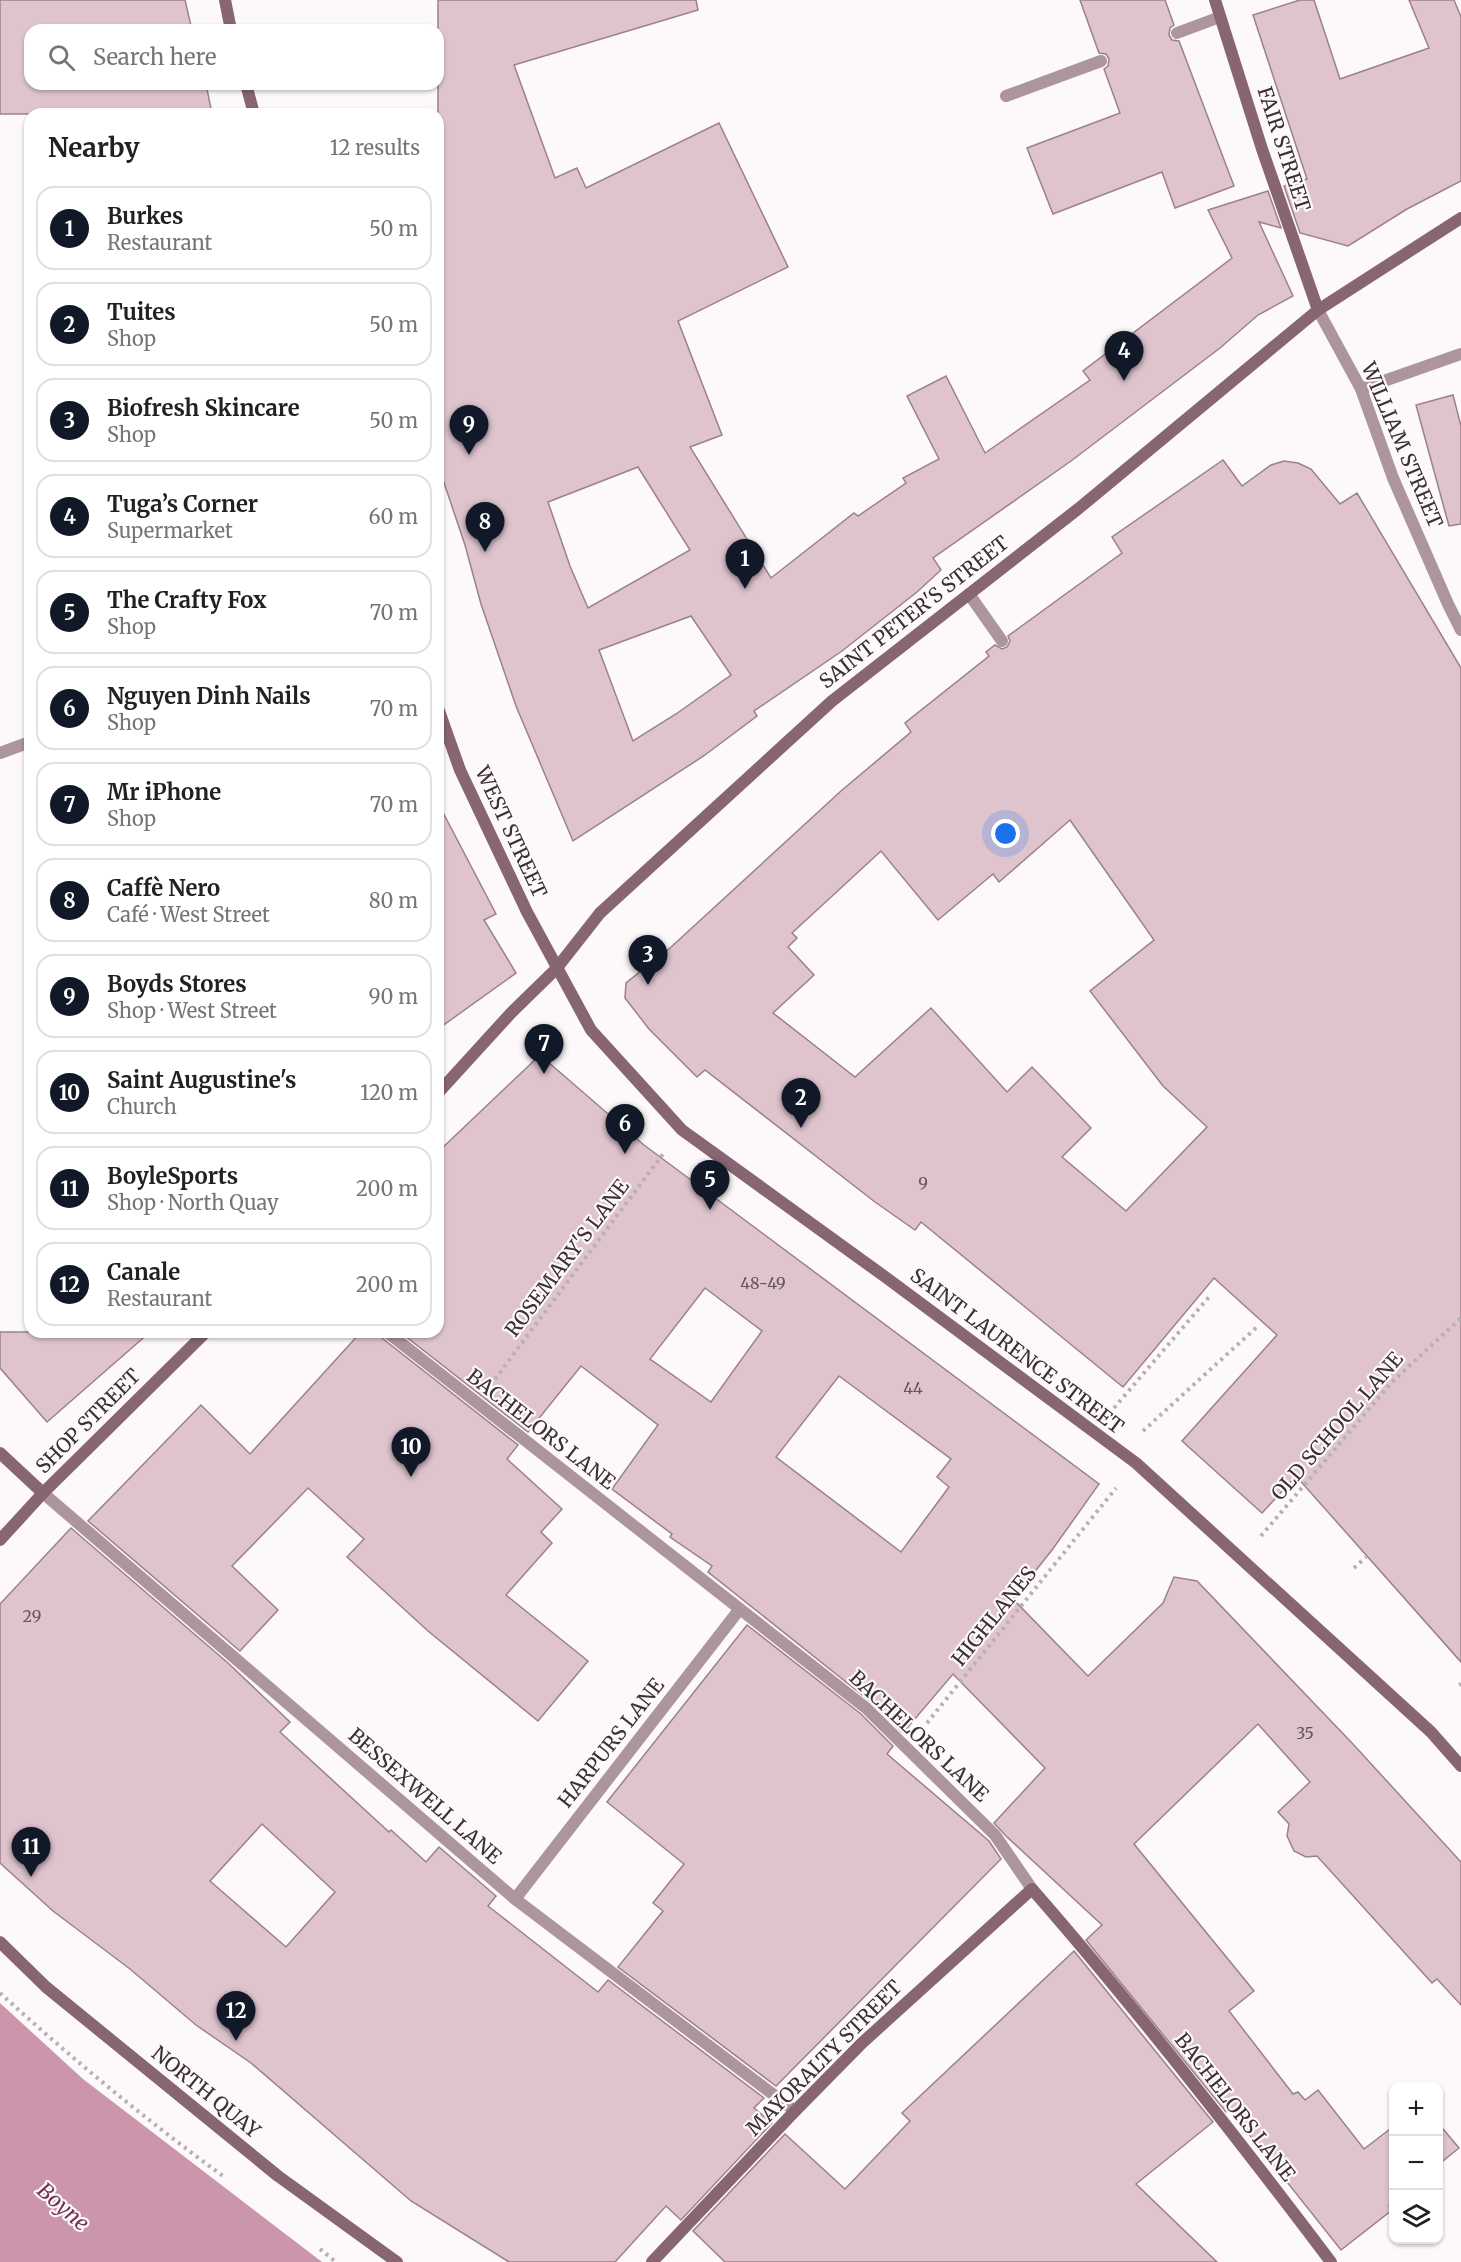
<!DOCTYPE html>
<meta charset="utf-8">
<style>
:root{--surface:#fff;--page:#f6f6f6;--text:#202124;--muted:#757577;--line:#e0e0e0;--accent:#111827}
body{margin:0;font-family:Merriweather,serif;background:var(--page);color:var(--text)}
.controls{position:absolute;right:18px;bottom:18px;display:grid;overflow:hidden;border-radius:12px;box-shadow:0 2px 4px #0004}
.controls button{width:54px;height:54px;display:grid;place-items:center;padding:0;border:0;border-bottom:2px solid var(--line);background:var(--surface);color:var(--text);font:30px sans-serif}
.you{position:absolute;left:1006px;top:834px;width:21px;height:21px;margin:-15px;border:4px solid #fff;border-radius:50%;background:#1a73e8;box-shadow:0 0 0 9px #1a73e833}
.badge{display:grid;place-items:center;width:39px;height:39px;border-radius:50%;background:var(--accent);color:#fff;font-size:20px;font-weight:700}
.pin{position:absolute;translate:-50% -50px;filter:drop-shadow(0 2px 3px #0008)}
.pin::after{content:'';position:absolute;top:32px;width:21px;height:18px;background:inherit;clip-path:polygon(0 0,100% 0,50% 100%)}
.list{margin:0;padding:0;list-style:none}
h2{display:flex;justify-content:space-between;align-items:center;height:78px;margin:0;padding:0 24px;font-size:26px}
h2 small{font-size:20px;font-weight:400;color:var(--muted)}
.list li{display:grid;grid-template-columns:39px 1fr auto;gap:18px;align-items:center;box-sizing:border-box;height:84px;margin:0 12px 12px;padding:0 12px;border:2px solid var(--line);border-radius:18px}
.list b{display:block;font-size:22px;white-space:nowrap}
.list p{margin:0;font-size:20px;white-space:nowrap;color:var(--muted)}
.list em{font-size:20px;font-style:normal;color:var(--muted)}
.icon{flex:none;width:33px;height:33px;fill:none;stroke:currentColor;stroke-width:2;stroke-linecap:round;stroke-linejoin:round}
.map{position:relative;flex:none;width:1461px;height:2262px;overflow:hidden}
.search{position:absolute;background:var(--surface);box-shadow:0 2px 4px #0004;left:24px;top:24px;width:420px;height:66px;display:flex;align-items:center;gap:15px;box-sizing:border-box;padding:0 21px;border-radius:18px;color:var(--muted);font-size:22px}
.panel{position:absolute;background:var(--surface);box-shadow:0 2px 4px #0004;left:24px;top:108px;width:420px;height:1230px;border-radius:18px}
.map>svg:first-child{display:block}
.water{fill:#cb95ab}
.building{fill:#dfc4ce;stroke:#9b818b;stroke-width:1.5;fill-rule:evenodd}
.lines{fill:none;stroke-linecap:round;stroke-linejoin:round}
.path{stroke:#b7b0b3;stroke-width:4;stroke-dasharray:3 4.5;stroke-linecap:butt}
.lane{stroke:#ad959e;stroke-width:12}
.street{stroke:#ad959e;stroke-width:12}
.secondary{stroke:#876572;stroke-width:12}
.labels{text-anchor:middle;stroke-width:4.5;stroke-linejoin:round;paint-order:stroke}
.number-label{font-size:16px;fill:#64555a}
.street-label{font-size:20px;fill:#3b3034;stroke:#fdf8fa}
.water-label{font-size:21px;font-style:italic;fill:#72304f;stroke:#fdf8fa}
</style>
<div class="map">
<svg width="1461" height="2262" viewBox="0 0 1461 2262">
<rect width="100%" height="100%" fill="#fdf8fa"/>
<!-- water -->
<path class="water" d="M0 2003 83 2079 322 2262H0Z"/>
<!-- building -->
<g class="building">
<path d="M0 0H185L192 30H30V84H206L212 114H0Z"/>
<path d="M438 0H696L698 10 514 65 555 178 577 168 586 188 719 123 788 267 678 321 722 435 690 447 771 578 854 513 858 516 906 483 903 478 939 459 907 396 946 376 985 453 1090 380 1083 371 1232 258 1208 210 1268 191 1281 228 1259 222 1293 296 1258 315 1220 348 1071 461 933 558 941 570 917 592 842 651 754 711 757 716 705 755 573 841 516 706 481 604 465 545 438 465ZM638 467 690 550 588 608 570 566 548 502ZM691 616 731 675 676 714 633 741 599 650Z"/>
<path d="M1080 0H1165L1174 25 1170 28 1169 35 1172 40 1179 41 1234 186 1175 208 1162 172 1053 214 1027 148 1120 113 1104 69 1108 66 1109 59 1106 54 1099 53Z"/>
<path d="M1300 0H1314L1340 79 1429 48 1409 0H1454L1461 17V181L1407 209 1348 246 1300 233 1284 186 1307 179 1253 15Z"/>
<path d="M1453 395 1461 426V524L1449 526 1416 405Z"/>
<path d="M1223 460 1242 486 1271 465 1284 461 1298 463 1311 469 1340 504 1357 493 1461 668V1662L1296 1476 1262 1513 1182 1441 1277 1335 1214 1278 1123 1387 921 1222 915 1230 875 1202 705 1070 697 1077 649 1029 625 998 626 983 670 948 841 791 911 732 905 723 989 656 986 652 995 645 1002 649 1007 647 1010 641 1008 636 1122 553 1112 537ZM1070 820 1154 940 1090 991 1163 1086 1207 1127 1126 1211 1062 1157 1091 1128 1032 1067 1007 1092 931 1008 855 1077 773 1013 814 975 788 947 797 938 792 933 881 851 938 920 993 874 999 882Z"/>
<path d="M438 803 496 914 484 920 516 973 438 1029Z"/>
<path d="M540 1055 644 1145 1099 1484 1052 1550 1013 1599 1088 1676 1163 1603 1174 1577 1197 1581 1352 1743 1461 1862V2005L1437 1979 1432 1983 1317 1856 1306 1857 1294 1851 1287 1836 1289 1824 1278 1812 1310 1782 1258 1724 1134 1844 1254 1991 1229 2011 1293 2094 1298 2092 1305 2100 1318 2090 1364 2149 1394 2126V2202L1389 2206 1392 2210 1341 2250 1229 2109 1226 2112 1086 1940 1102 1925 1006 1836 994 1823 1045 1768 953 1674 903 1733 871 1702 708 1572 712 1566 670 1537 672 1534 612 1489 658 1425 581 1366 528 1432 400 1332H438V1152ZM705 1288 762 1331 711 1402 650 1359ZM839 1376 951 1459 937 1477 949 1487 901 1552 776 1457Z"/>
<path d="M0 1332H150L47 1422 0 1368Z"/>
<path d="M361 1332H379L382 1338 518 1445 507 1459 562 1509 541 1532 552 1543 506 1595 588 1661 538 1721 428 1631 347 1557 364 1539 308 1488 232 1566 278 1610 240 1651 88 1521 201 1405 250 1454Z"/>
<path d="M71 1528 228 1663 290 1722 280 1732 389 1832 391 1830 426 1862 439 1847 496 1896 488 1906 598 1992 608 1980 764 2098 754 2108 772 2123 681 2220 666 2206 615 2262H509L411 2201 251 2063 196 2025 130 1969 53 1911 0 1863V1604ZM262 1824 335 1892 286 1947 210 1881Z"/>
<path d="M747 1625 861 1714 893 1746 887 1754 989 1841 1001 1859 776 2086 618 1967 663 1911 653 1903 684 1864 607 1802Z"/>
<path d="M1074 1951 1213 2122 1136 2184 1217 2262H725L693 2231 785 2134 845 2189 910 2121 902 2113Z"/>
<path d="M1438 2123 1459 2148 1438 2165Z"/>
</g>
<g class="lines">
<!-- path -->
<g class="path">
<path d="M495 1379 663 1154"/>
<path d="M1114 1408 1209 1297"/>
<path d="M1143 1431 1258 1326"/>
<path d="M1261 1536 1392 1382 1461 1318"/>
<path d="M1354 1568 1366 1557"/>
<path d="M1459 1685 1461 1684"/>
<path d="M927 1723 1116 1488"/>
<path d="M0 1993C70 2057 146 2120 223 2176"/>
<path d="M320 2249 336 2262"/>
</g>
<!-- lane -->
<g class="lane">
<path d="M1177 33 1220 17"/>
<path d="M1006 96 1101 61"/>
<path d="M1361 389 1461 354"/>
<path d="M969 594 1002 641"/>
<path d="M0 753 30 742"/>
<path d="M515 1899 739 1610"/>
</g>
<!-- street -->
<g class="street">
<path d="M1318 310 1361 389 1393 478 1448 604 1461 630"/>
<path d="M387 1332 866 1708 995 1835 1032 1889"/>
<path d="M43 1493 515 1899 795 2111"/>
</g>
<!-- secondary -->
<g class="secondary">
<path d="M225 0 231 30"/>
<path d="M1215 0 1262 149 1318 310"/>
<path d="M246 84 254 114"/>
<path d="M438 708 460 770 527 912 591 1030 682 1130 884 1276 1136 1463 1431 1732 1461 1766"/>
<path d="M438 1093 511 1013 556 969 600 913 832 701 1078 509 1318 310 1461 218"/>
<path d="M0 1453 43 1493"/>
<path d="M0 1540 43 1493 206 1332"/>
<path d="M0 1942 46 1987 278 2176 397 2262"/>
<path d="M652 2262 795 2111 862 2043 1032 1889C1137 2009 1235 2135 1331 2262"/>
</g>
</g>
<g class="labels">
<!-- number labels -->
<g class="number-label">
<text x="923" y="1189">9</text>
<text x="763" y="1289">48-49</text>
<text x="913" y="1394">44</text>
<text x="32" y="1622">29</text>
<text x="1305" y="1739">35</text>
</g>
<!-- street labels -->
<g class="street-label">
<text transform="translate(1284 149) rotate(72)" y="7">FAIR STREET</text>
<text transform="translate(1402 445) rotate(67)" y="7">WILLIAM STREET</text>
<text transform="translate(914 612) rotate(-38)" y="7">SAINT PETER'S STREET</text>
<text transform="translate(511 832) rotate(65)" y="7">WEST STREET</text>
<text transform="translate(567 1258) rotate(-53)" y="7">ROSEMARY'S LANE</text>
<text transform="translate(1017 1351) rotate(37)" y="7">SAINT LAURENCE STREET</text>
<text transform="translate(88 1421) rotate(-45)" y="7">SHOP STREET</text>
<text transform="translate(1337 1426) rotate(-49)" y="7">OLD SCHOOL LANE</text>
<text transform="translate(541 1429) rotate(38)" y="7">BACHELORS LANE</text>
<text transform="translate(994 1616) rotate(-51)" y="7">HIGHLANES</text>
<text transform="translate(919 1736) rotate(43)" y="7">BACHELORS LANE</text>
<text transform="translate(611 1743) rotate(-52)" y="7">HARPURS LANE</text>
<text transform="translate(425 1796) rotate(41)" y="7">BESSEXWELL LANE</text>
<text transform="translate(824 2058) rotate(-45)" y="7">MAYORALTY STREET</text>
<text transform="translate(206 2092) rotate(39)" y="7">NORTH QUAY</text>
<text transform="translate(1235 2107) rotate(52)" y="7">BACHELORS LANE</text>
</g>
<!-- water labels -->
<g class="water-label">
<text transform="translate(63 2207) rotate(41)" y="7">Boyne</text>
</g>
</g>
</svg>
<div class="controls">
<button>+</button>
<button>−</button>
<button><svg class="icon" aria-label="layers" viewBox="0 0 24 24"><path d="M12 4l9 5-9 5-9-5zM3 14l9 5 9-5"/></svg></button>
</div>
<div class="you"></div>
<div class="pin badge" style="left:745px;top:589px">1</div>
<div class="pin badge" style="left:801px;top:1128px">2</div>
<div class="pin badge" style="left:648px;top:985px">3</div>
<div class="pin badge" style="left:1124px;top:381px">4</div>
<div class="pin badge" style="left:710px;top:1210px">5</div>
<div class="pin badge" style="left:625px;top:1154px">6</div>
<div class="pin badge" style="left:544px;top:1074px">7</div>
<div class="pin badge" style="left:485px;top:552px">8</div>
<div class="pin badge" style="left:469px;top:455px">9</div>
<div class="pin badge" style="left:411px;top:1477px">10</div>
<div class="pin badge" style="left:31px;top:1877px">11</div>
<div class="pin badge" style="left:236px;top:2041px">12</div>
<div class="search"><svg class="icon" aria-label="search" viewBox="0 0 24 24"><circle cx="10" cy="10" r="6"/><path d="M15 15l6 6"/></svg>Search here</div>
<section class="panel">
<h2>Nearby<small>12 results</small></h2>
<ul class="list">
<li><span class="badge">1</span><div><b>Burkes</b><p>Restaurant</p></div><em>50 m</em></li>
<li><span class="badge">2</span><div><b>Tuites</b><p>Shop</p></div><em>50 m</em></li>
<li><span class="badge">3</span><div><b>Biofresh Skincare</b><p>Shop</p></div><em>50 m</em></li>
<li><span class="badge">4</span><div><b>Tuga’s Corner</b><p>Supermarket</p></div><em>60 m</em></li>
<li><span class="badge">5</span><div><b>The Crafty Fox</b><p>Shop</p></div><em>70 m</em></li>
<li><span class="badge">6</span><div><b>Nguyen Dinh Nails</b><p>Shop</p></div><em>70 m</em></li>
<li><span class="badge">7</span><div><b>Mr iPhone</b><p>Shop</p></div><em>70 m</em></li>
<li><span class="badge">8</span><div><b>Caffè Nero</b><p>Café · West Street</p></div><em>80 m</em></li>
<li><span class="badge">9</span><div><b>Boyds Stores</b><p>Shop · West Street</p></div><em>90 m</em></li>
<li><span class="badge">10</span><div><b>Saint Augustine's</b><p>Church</p></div><em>120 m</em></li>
<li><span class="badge">11</span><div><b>BoyleSports</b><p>Shop · North Quay</p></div><em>200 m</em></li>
<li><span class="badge">12</span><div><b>Canale</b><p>Restaurant</p></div><em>200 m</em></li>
</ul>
</section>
</div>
